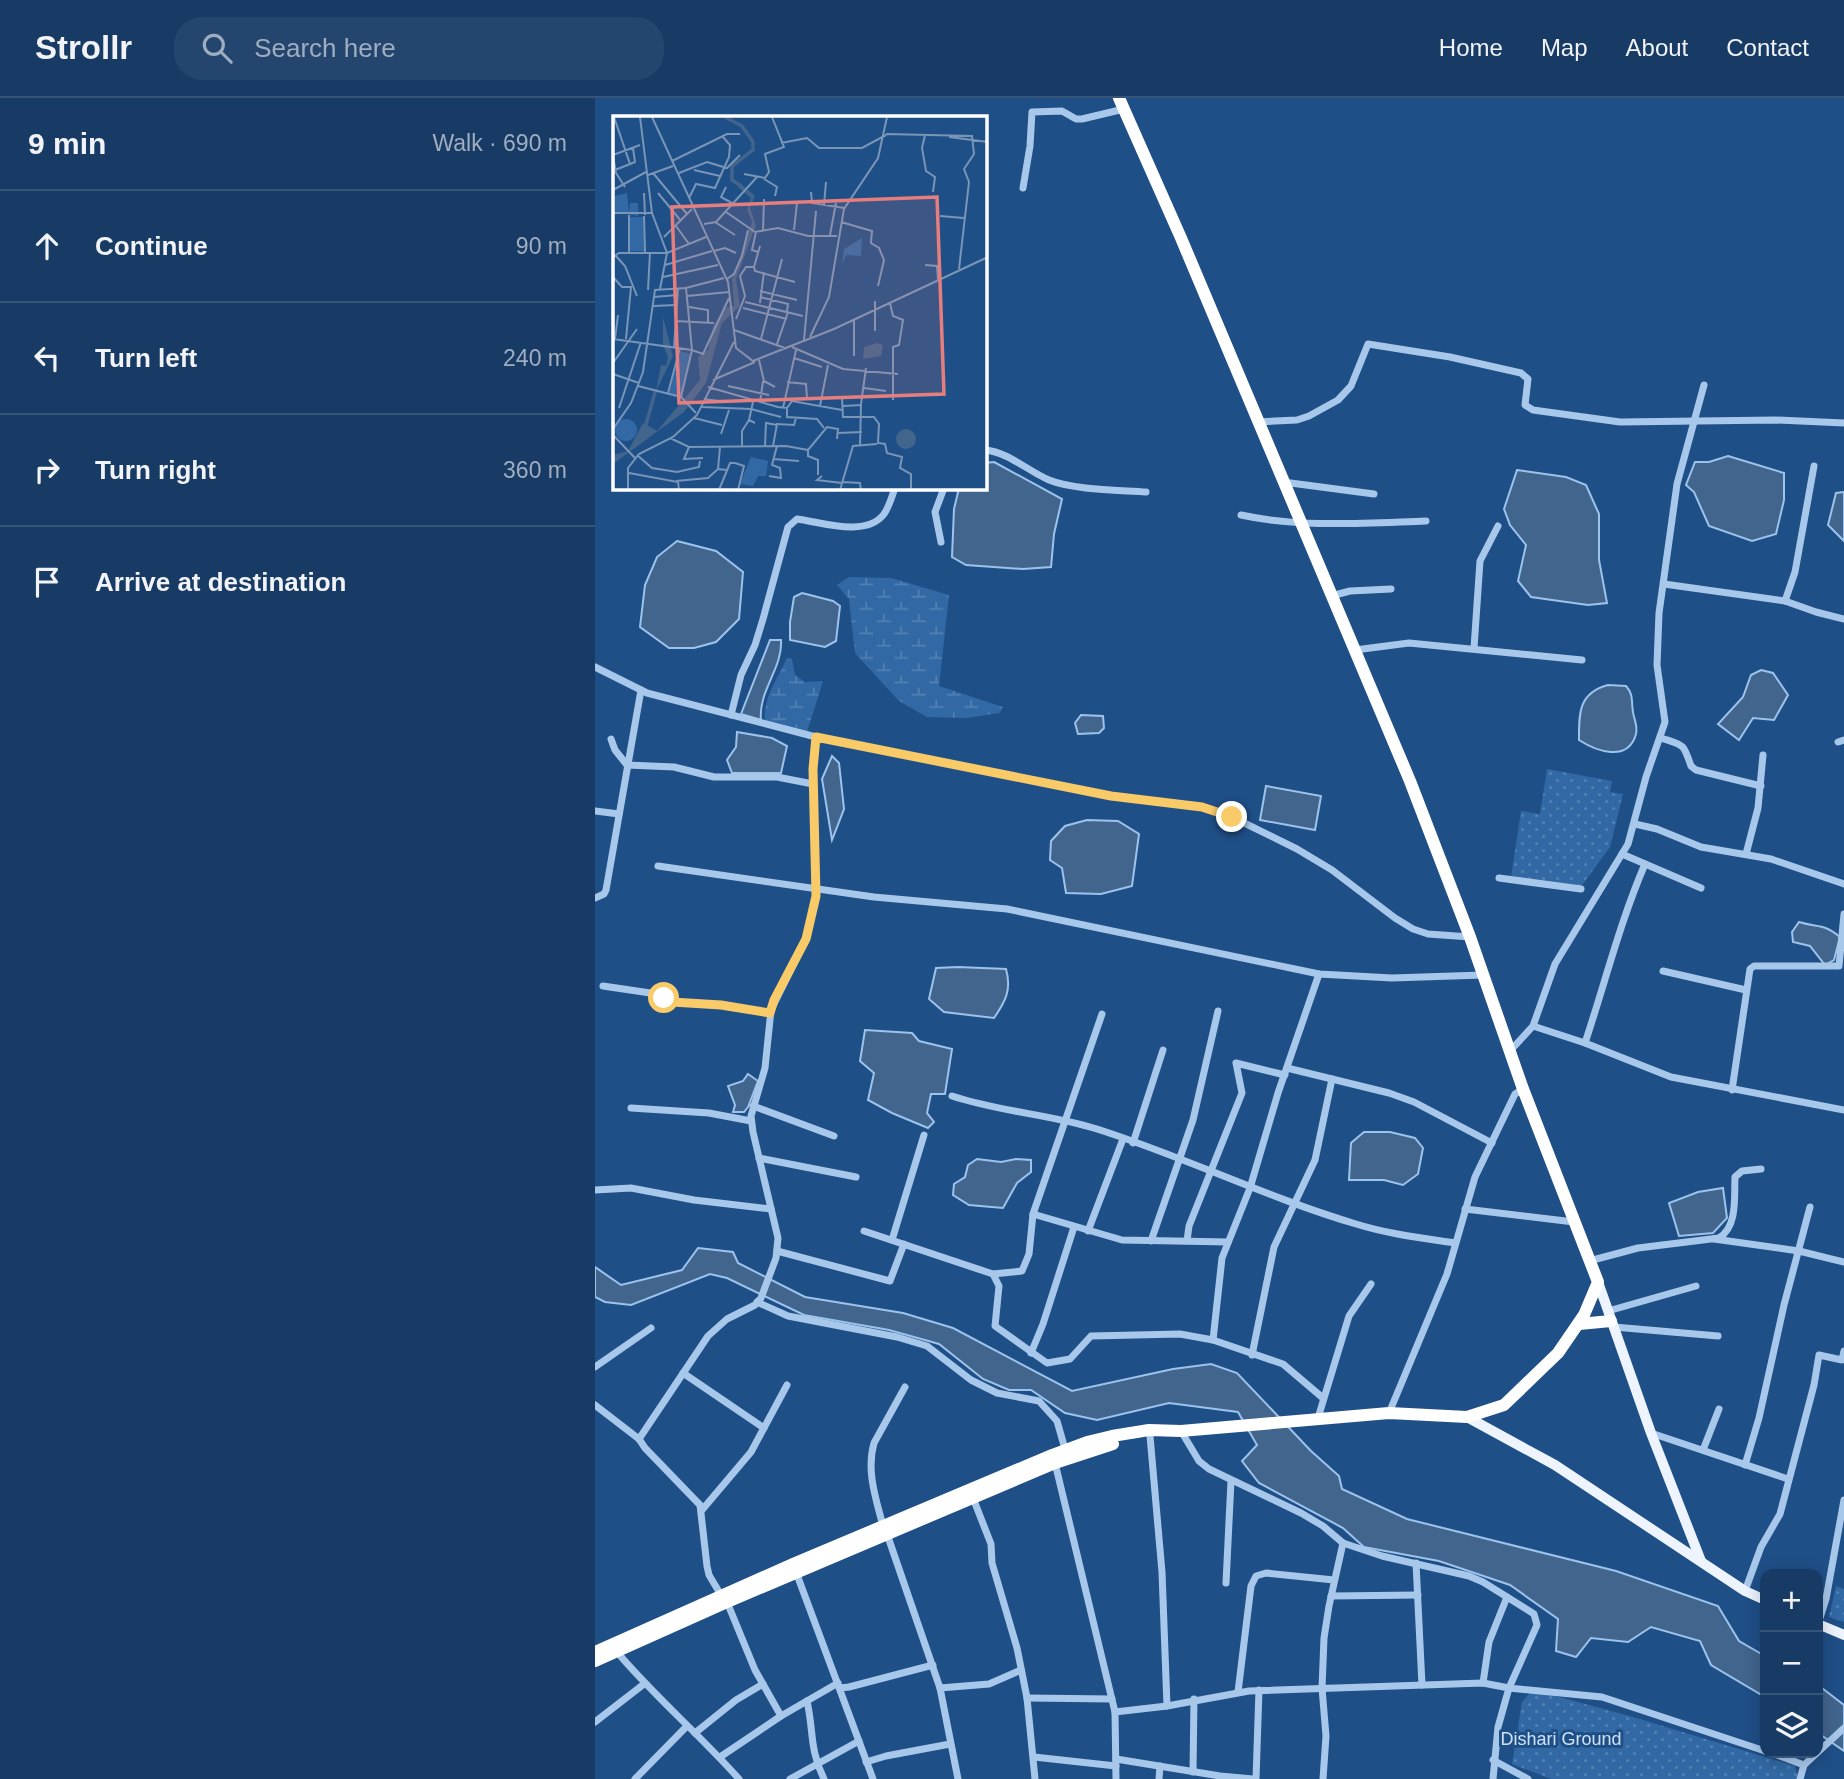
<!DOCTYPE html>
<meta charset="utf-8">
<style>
:root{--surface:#173b65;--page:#24466e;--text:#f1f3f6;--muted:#9eadbf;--line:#365579}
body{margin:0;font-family:Helvetica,sans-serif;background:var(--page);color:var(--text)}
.controls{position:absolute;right:21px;bottom:21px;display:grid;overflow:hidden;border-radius:14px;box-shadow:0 4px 18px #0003}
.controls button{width:63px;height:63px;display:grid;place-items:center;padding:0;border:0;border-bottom:2px solid var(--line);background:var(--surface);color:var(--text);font:35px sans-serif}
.stop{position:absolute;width:21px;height:21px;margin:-16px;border:5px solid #f9cb68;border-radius:50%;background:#fff}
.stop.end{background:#f9cb68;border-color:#fff;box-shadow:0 2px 7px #0008}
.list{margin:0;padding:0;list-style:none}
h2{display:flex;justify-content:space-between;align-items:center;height:91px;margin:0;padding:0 28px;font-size:30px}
h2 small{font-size:23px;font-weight:400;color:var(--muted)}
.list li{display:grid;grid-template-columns:46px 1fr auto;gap:21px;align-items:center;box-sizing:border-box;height:112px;padding:0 28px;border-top:2px solid var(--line)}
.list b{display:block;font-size:26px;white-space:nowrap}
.list em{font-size:23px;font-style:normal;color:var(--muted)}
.icon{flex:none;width:38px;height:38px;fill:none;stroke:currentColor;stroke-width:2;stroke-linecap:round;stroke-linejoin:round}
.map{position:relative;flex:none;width:1249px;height:1681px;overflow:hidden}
header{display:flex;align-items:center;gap:42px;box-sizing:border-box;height:98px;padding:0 35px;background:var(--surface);border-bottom:2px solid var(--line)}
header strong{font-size:33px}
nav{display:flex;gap:38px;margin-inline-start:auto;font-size:24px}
.search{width:490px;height:63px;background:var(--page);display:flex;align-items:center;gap:18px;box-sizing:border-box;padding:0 24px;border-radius:28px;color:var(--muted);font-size:26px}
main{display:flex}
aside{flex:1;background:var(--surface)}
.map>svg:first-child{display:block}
.grass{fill:url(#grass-dots)}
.wetland{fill:url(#wetland-marsh)}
.water{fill:#42658d;stroke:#9cc3ec;stroke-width:2}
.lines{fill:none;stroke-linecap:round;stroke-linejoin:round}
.street{stroke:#a8c8eb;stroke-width:7}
.primary{stroke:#edf4fe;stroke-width:10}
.highway{stroke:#fff;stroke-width:12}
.route{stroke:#f9cb68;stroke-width:9}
.labels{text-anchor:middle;stroke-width:6;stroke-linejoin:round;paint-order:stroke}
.park-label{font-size:18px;fill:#cde2f8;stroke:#1f4f87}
.inset-river{fill:none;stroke:#42658d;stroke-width:3.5}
.inset-road{fill:none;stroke:#7995b7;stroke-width:2}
.view{fill:#e67e7e;fill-opacity:0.15;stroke:#e67e7e;stroke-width:3.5}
.inset-edge{fill:none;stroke:#fff;stroke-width:3.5}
</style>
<header>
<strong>Strollr</strong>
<div class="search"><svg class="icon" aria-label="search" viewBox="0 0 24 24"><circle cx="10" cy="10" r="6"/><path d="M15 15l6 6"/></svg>Search here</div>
<nav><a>Home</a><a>Map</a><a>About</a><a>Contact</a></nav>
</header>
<main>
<aside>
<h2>9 min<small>Walk · 690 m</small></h2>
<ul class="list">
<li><svg class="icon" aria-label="ahead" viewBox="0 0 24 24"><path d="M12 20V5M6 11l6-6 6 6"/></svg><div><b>Continue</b></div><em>90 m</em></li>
<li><svg class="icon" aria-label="left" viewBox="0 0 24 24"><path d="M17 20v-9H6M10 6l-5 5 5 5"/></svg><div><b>Turn left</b></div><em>240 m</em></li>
<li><svg class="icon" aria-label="right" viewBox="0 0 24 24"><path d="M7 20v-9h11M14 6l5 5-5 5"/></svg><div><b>Turn right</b></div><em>360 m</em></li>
<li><svg class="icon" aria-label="arrive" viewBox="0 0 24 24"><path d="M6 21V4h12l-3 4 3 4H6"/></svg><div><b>Arrive at destination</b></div></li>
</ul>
</aside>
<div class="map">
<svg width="1249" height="1681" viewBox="0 0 1249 1681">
<defs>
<pattern id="grass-dots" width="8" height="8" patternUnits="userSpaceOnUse" patternTransform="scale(1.75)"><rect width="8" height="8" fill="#3269a5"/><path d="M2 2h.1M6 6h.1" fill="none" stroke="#5180b2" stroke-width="1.8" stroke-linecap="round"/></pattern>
<pattern id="wetland-marsh" width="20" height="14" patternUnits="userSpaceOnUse" patternTransform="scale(1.75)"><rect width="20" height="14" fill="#3269a5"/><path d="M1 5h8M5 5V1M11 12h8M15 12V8" fill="none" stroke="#5180b2"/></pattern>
</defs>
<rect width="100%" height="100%" fill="#1f4f87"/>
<!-- grass -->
<g class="grass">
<path d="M952 671 1017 683 1015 694 1028 696 1015 749 983 793 916 779 926 713 945 716Z"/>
<path d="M1241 1488 1249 1491V1524L1234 1519Z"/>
<path d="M938 1592 1038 1619 1200 1668 1203 1681H956L917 1666 927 1604Z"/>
</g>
<!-- wetland -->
<g class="wetland">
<path d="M254 479 296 480 354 497 344 588 408 609 405 615 371 620 332 619 304 603 260 555 254 501 242 487Z"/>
<path d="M192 560 197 561 200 577 210 584 228 583 212 634 170 624C168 599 182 582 192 560Z"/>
</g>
<!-- water -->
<g class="water">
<path d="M1133 358 1189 375V402L1181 436 1157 443 1114 428 1099 394 1091 387 1100 364H1114Z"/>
<path d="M399 364 467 401 459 436 456 469 428 471 371 467 357 459 359 411 364 390H390V365Z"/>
<path d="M922 372 971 379 991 387 1004 416V462L1012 505 993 507 936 499 923 483 931 447 915 427 909 411Z"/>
<path d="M1249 394V443L1233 427 1241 395Z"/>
<path d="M82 443 121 453 148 474 144 521 121 544 99 550H74L45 529 50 487 62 459Z"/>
<path d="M207 495 238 503 245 508 241 543 230 549 195 542V524L199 499Z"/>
<path d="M175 542H186C188 570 163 593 166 622L146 616Z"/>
<path d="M1166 572 1178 575 1193 597 1179 622 1158 620 1144 642 1123 626 1148 599 1156 577Z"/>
<path d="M1013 587 1031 588C1039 597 1036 603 1038 614 1039 622 1043 627 1041 636 1033 665 1001 653 984 642 984 616 983 595 1013 587Z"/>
<path d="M486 617 508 618 509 630 504 635 483 636 480 625Z"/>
<path d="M142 634 177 640 192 648 186 675H137L132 662 141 649Z"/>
<path d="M237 658 244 665 249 711 237 742 227 681Z"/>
<path d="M671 688 726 698 720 732 665 722Z"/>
<path d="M492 722 523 723 544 736 537 788 506 796 471 795 467 770 455 762 456 743 470 728Z"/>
<path d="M1204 824C1224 830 1228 825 1245 839L1239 862 1230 867 1215 848 1198 844 1197 834Z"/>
<path d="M363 869 411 871C417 892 410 904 399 920L349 914 334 901 341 870Z"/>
<path d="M270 932 317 935 324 943 357 951 350 996H336L332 1015 339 1024 333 1030 297 1015 273 1002 279 975 265 963Z"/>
<path d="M153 976 163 983 153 1009 149 1014H138L140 1007 133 988 148 983Z"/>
<path d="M769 1034H795L820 1040 828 1050 823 1076 808 1087 789 1082H754L756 1045Z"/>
<path d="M382 1061 406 1064 421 1061 436 1062V1074L422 1085 408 1110 374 1107 358 1097 359 1086 370 1079 373 1067Z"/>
<path d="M1128 1090 1132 1120 1118 1135 1084 1138 1074 1105 1103 1094Z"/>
<path d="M103 1150 138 1154 143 1165 210 1199 308 1215 358 1230 477 1293 578 1271 616 1266 642 1275 716 1353 744 1378 747 1391 812 1421 1021 1473 1123 1508 1144 1543 1170 1558V1599L1116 1567 1105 1543 1056 1529 1033 1544 996 1540 981 1559 961 1553 963 1521 915 1487 844 1463 769 1449 748 1430 664 1385 647 1363 662 1347 643 1314 574 1305 502 1322 470 1315 436 1292H414L388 1281 344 1246 294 1232 209 1217 132 1180 115 1176 36 1207 10 1204 0 1199V1169L26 1187 87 1172Z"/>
<path d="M1223 1587 1249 1607V1653L1223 1635Z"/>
</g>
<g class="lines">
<!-- street -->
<g class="street">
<path d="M428 90 435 48 437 14 467 13 481 21H487L529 11"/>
<path d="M662 324 702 322 714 318 743 302 756 288 773 246 855 259 926 275 933 281 930 307 938 312 1025 324 1181 322 1249 325"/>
<path d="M390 352C413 354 433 373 454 382 479 392 524 392 551 394"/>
<path d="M688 384 779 396"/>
<path d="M646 417C706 430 770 425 831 423"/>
<path d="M346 444 340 414 349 390"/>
<path d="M1069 486 1190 503 1221 514 1249 521"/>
<path d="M736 498 755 493 796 491"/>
<path d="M1190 503 1200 474 1219 368"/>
<path d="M879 550 885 463 903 428"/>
<path d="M760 552 814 545 987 562"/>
<path d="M0 569 52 595 221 639 516 698 607 709 637 719 702 751 737 772 800 820 818 831 833 836 875 839"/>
<path d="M136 617 146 577 160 547 168 521 193 429 202 421C226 424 271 440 289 416 294 409 297 398 300 390"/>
<path d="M1066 640C1090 648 1088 645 1096 668L1101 672 1166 688"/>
<path d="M16 641 20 652 32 667 79 669 119 679H182L218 686"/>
<path d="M1243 644 1249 642"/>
<path d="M0 713 24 716"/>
<path d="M1040 726 1062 731 1106 749 1176 761 1249 786"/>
<path d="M1027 756 1106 790"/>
<path d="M1151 756 1163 710 1168 657"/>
<path d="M63 768 279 799 412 811 724 876 797 880 888 877"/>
<path d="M904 780 986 791"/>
<path d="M0 800 9 796 11 792 46 592"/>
<path d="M1068 873 1151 892"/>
<path d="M8 888 62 896 77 904 126 907 175 915"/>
<path d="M938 928 990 945 1076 979 1249 1012"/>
<path d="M990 945C1010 885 1025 824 1050 766"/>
<path d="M915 953 938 928 960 866 1033 746 1051 679 1070 624 1062 567 1064 515 1082 386 1109 287"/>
<path d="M692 970 794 995 819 1004 897 1045"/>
<path d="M1137 992 1155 871 1159 868H1244L1249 816"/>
<path d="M357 998C405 1014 454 1016 502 1031 590 1059 673 1100 761 1126 793 1136 827 1140 860 1145"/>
<path d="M158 1008 239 1038"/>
<path d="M36 1010 114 1015 156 1023"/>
<path d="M538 1045 568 952"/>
<path d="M164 1060 261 1079"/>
<path d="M0 1092 36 1090 99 1102 176 1111"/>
<path d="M870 1111 979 1124"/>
<path d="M438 1116 527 1142 633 1144"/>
<path d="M269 1133 398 1176 404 1188 400 1228 452 1265 475 1261 496 1238 585 1236 618 1242 688 1266 728 1300"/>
<path d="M493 1133 528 1041"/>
<path d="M1119 1141 1204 1153 1249 1164"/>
<path d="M297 1142 329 1037"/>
<path d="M556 1143 598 1022 623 913"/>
<path d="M592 1143 594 1128 647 995 641 965 690 977"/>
<path d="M182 1153 295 1183 309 1146"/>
<path d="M994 1163 1043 1150 1124 1140C1143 1128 1139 1099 1140 1079L1147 1073 1166 1071"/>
<path d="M398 1176 427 1173 434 1156 438 1116 507 916"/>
<path d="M162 1204 193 1218 302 1239 332 1248 376 1282 402 1295 444 1303 462 1323 470 1351"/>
<path d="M1013 1213 1101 1188"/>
<path d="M1019 1229 1123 1238"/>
<path d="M618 1242 627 1160 655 1090 683 995 724 876"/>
<path d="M436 1255 448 1226 479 1129"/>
<path d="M657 1257 679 1149 720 1062 737 981"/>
<path d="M0 1269 56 1230"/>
<path d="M88 1275 169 1330"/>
<path d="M0 1307 44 1341 50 1350 105 1407 112 1468 114 1477 126 1497"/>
<path d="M794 1315 852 1176 880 1079 920 996 928 991"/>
<path d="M723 1320 754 1218 776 1186"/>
<path d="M586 1333 604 1363 614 1371 706 1415 728 1428 748 1445 787 1458 874 1478 888 1484 939 1516 942 1527 914 1590 1007 1599 1170 1653"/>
<path d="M1056 1335 1193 1381"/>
<path d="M555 1338 567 1474 572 1608"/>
<path d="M44 1341 113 1238 132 1221 160 1207 166 1200 181 1160 183 1140 158 1034 156 1018 170 970 176 912 211 841 221 798 218 671 221 639"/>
<path d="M1108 1352 1124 1311"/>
<path d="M460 1365 520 1614 521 1681"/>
<path d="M1150 1367 1164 1320 1189 1207 1215 1109"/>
<path d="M378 1400 396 1446 397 1465 422 1550 432 1600 440 1681"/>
<path d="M107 1412 156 1354 192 1287"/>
<path d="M288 1428C281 1401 271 1373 279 1345L310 1289"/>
<path d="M292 1436 345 1590 363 1681"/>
<path d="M821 1465 827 1587"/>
<path d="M201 1474 278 1681"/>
<path d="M631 1485 636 1383"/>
<path d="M1150 1493 1166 1449 1185 1416 1219 1287 1224 1257 1247 1262 1249 1253"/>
<path d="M736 1498 823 1497"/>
<path d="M132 1504 160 1572 186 1618"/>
<path d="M1223 1526 1231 1501 1249 1402"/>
<path d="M22 1554C60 1599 105 1637 144 1681"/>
<path d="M888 1585 894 1544 912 1499"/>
<path d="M245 1590 254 1589 338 1567"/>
<path d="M345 1590 394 1586 426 1572"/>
<path d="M643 1594 656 1488 661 1478 671 1475 739 1482"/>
<path d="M432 1600 517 1601"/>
<path d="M212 1603C219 1634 214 1650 229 1681"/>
<path d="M520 1614 572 1608 654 1593 888 1585 914 1590 903 1629 898 1681"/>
<path d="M0 1624 49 1586"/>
<path d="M100 1635 141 1602 168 1586"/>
<path d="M1223 1654 1249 1630"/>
<path d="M1177 1655 1209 1667"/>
<path d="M125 1659 186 1618 243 1585"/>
<path d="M439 1659 521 1668"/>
<path d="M521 1661 625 1678 658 1681"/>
<path d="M898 1662 933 1681"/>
<path d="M271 1664 291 1658 355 1646"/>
<path d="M598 1674 599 1601"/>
<path d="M40 1681 92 1628"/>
<path d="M195 1681 264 1643"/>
<path d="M564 1681 565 1668"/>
<path d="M661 1681 664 1592"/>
<path d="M728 1681 731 1638 727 1590 729 1540 734 1508 748 1445"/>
<path d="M1205 1681 1209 1667 1222 1655"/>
</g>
<!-- primary -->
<g class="primary">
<path d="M1003 1184 1056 1335 1106 1463"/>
<path d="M872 1319 960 1367 1150 1493 1170 1502"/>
<path d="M1223 1526 1249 1537"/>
</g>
<!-- highway -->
<g class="highway">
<path d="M984 1226 1016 1223"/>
<path d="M0 1554 198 1466 457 1357 492 1344 517 1338 554 1332 586 1333 794 1315 872 1319 909 1307 963 1255 989 1217 1003 1184 928 991 875 839 815 683 586 140 524 0"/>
<path d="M0 1563 132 1504 460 1365 518 1346"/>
</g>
</g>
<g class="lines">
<!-- route -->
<path class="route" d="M69 900 77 904 126 907 175 915 179 902 211 841 221 798 218 671 221 639 516 698 607 709 637 719"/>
</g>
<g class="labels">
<!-- park labels -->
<g class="park-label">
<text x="966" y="1647">Dishari Ground</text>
</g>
</g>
<!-- overview -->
<g transform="translate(18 18)">
<rect width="374" height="374" fill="#1f4f87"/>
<path d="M14 77 16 97 17 87H25V100L2 96V80ZM16 101H30L31 135H17ZM67 235 78 238 68 280 56 278Z" fill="#3269a5"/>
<path d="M249 122 248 140 233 139 229 149 231 133ZM138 341 155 345 153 360H145L140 370 127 368Z" fill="#3269a5"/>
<path d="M2 314a11 11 0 1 1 22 0a11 11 0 1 1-22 0Z" fill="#3269a5"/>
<path d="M128 68 142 80 137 92 143 109 123 163 127 190 109 207 93 267 71 296 0 348V339L15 335 30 307 44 315 87 264 85 241 95 234 100 210 113 191 121 190 119 163 139 106 134 94 138 82 125 71ZM50 201 60 240 43 275 48 249 53 250 55 241 50 229ZM264 227 270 229 268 240 250 243 251 231ZM283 323a10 10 0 1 1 20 0a10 10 0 1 1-20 0Z" fill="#42658d"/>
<path class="inset-river" d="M112 1 129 10 140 26V34L119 50V64L128 70M32 312 43 273"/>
<path class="inset-road" d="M1 1 17 48M27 1 39 97 54 137 47 173M39 1 115 166 123 232 140 245 221 213 375 141M273 18 359 20 361 38 351 53 356 66 346 153M312 19 309 32 313 55 322 61 320 76M336 21 375 26M168 27 194 22 206 32H249L273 19M0 39 3 57 12 71M0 39 27 29M59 45 114 18H127M2 54 22 46 20 32M81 54 107 60M40 57 74 98M66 57 94 46 114 52 127 39M131 58 152 62 156 56 152 38 171 31 159 1M35 59 60 50M151 63 164 71 162 80M113 71 108 81 119 87M0 74 33 56M198 76 199 87 231 92M31 77 32 99M45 77 68 105M76 82 83 68 102 72 116 41 117 29 110 21M211 89 213 66M113 96 142 116 165 112 195 120H224M0 97H39M16 99V136M31 100 32 136M327 100 351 102M102 106 122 119M228 106 259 115 258 127 266 132 271 144 265 170M91 108 103 106 144 61M63 110 76 128M181 114 184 87M150 115 151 83M143 116 139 134 145 136M217 119 223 87M51 121 79 93M101 135 112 132 123 137M2 139 12 150 24 180M0 141 6 137H54L93 121M52 149 99 135M312 149 324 150 325 164M141 151 142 155 182 166M0 161 9 171H19M50 161 105 149M114 163 121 158 129 140 135 114M35 174 37 136M147 175 184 184M74 180 116 176M41 181 64 179M147 181 175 188 174 195M132 186 190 200M147 187 151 156M277 187 280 200 290 204 286 229 280 231V284M40 190 63 189M76 191 95 194V206M130 192 174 203M123 203 132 180 127 160 133 151H141L147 130M62 205 101 207M121 214 172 232M262 215V185M197 221 216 181 231 93 265 42 274 1M0 223 79 234 73 172M2 223 5 199M13 223 18 171M148 223 169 143M191 224 203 95M164 228 175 196M179 231 230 253 285 258M61 232 65 173M241 240V204M181 242 209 251M146 244 151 265 162 271M0 247 24 213M0 258 26 267M100 264 142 246M174 266 193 268 194 282 207 283M25 270 68 281 83 297M115 270 156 279M95 271 165 291 174 292 179 285 229 294M251 272 273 275M55 277 67 232M68 281 79 234 90 238 116 182M229 281 230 301H261L266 308 265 327 272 328 274 337 289 341 287 352 298 358V374M91 283 113 286M140 286 136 304 142 307M147 287 150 265M248 288 253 252M207 290 215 249M230 290 248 289 247 330M89 291 138 293 168 301M6 292 28 226M170 292 183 234M174 293V301L204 303 211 312M81 302 109 309M0 313 18 287 30 256 42 174 73 172 111 162M225 317 249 316M108 318 116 294M0 319 22 342M57 322 76 331 173 330 195 334M152 330 153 307 164 309M160 330 164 308 181 309 183 302M76 331 71 343 90 342M107 331 105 353 114 354M129 331V315L136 304M195 334 214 311 225 313 224 323M195 334V340L205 344V359M24 339 39 352 64 356 86 351 87 345M160 343 186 345M122 347 131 350 125 374M16 357 65 366 66 374M156 360 168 362 167 352 159 349 164 330M209 360 204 364 229 367M63 365 95 362 105 353M230 366 247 367 248 374M15 374V352L26 338 60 321 84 299 121 226M106 374 117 347H122M227 374 240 330 264 328"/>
<path class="view" d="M324 81 331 278 66 287 59 91Z"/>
<rect width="374" height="374" class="inset-edge"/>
</g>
</svg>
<div class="controls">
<button>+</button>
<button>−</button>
<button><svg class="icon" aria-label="layers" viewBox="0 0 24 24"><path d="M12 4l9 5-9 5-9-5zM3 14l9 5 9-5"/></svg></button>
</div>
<div class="stop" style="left:69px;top:900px"></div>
<div class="stop end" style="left:637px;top:719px"></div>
</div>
</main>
